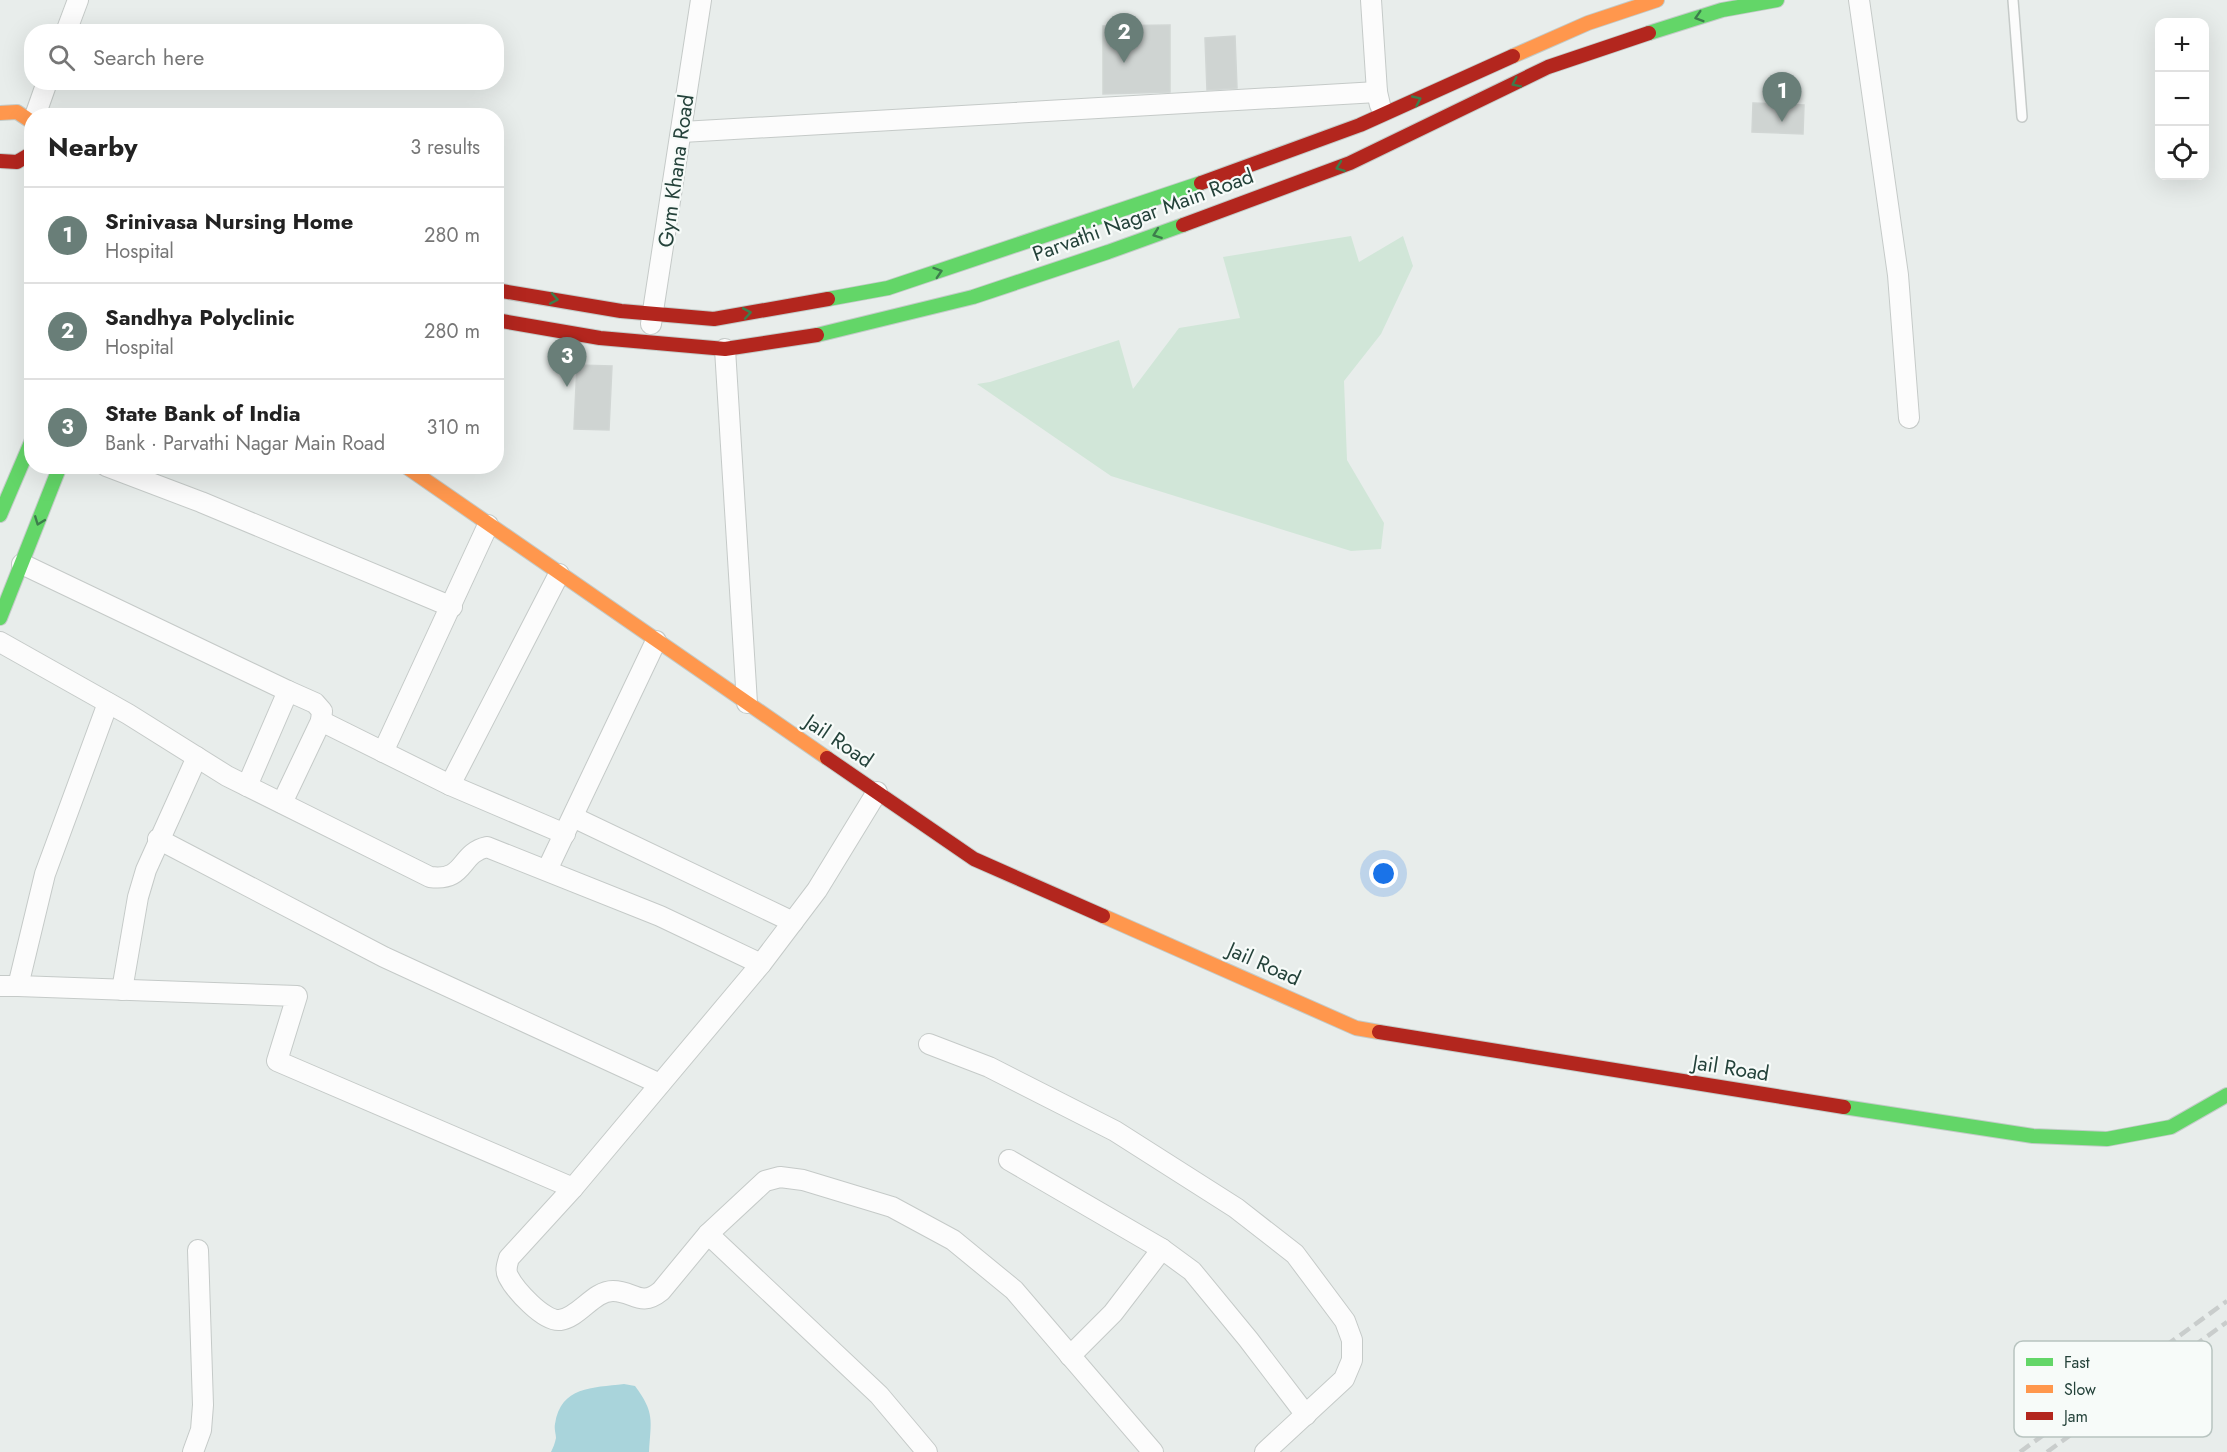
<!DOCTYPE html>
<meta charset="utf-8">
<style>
:root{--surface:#fff;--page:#f6f6f6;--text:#222;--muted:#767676;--line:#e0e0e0;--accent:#697e78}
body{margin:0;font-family:Jost,sans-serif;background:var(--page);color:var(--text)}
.controls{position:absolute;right:18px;top:18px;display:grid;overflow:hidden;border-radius:12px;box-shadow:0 6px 24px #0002}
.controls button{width:54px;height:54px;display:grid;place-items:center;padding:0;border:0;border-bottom:2px solid var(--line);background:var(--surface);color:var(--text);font:30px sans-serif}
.you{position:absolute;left:1384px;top:874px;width:21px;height:21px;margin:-15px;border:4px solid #fff;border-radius:50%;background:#1a73e8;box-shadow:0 0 0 9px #1a73e833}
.badge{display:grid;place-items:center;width:39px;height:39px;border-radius:50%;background:var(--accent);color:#fff;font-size:20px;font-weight:700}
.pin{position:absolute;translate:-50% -50px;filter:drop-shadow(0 2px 3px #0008)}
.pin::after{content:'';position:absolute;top:32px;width:21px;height:18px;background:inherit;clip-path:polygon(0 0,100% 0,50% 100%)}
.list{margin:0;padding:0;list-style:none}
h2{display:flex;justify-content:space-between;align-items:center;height:78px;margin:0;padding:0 24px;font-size:26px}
h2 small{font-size:20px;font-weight:400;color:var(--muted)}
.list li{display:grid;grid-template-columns:39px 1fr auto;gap:18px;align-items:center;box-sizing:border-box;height:96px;padding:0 24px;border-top:2px solid var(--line)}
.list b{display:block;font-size:22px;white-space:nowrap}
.list p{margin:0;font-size:20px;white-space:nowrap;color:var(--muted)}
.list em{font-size:20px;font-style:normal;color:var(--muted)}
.icon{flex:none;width:33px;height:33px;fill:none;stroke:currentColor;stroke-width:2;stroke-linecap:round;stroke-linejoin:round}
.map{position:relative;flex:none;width:2227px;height:1452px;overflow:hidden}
.search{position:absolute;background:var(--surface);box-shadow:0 6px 24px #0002;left:24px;top:24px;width:480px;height:66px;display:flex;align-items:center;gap:15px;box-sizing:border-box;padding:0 21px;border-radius:24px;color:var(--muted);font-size:22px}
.panel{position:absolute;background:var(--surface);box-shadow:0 6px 24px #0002;left:24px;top:108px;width:480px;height:366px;border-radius:24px}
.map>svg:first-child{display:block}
.green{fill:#d1e6d8}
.water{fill:#a9d4db}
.building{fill:#cfd4d2;stroke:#d1d6d4;stroke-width:1.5}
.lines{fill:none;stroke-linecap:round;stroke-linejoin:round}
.lane-casing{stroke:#c5cac8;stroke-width:12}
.street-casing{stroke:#c5cac8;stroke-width:22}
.fast-casing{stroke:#c3cbc8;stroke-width:16}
.slow-casing{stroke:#c3cbc8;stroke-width:16}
.jam-casing{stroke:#c3cbc8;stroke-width:16}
.lane{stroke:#fcfcfc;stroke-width:9}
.street{stroke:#fcfcfc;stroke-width:20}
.fast{stroke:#63d668;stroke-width:14}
.slow{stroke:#ff974d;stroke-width:14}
.jam{stroke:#b3261e;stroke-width:14}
.rail{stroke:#c9cdcc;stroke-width:4.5;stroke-dasharray:12 6;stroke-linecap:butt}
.oneway{stroke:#3d7d4c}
.labels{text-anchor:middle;stroke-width:4.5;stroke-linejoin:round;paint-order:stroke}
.street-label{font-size:21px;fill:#24423a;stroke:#f7fbf9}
.key{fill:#f7fbf9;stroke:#b8c4c0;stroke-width:1.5}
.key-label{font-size:16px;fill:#24423a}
</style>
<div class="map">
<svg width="2227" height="1452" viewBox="0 0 2227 1452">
<rect width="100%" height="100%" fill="#e8edeb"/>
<!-- green -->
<path class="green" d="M1351 236 1359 262 1403 236 1413 266 1381 334 1344 381 1347 460 1384 523 1381 549 1351 551 1111 476 977 384 990 382 1119 340 1133 389 1179 328 1240 318 1223 257Z"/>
<!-- water -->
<path class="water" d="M624 1384 635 1386C655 1413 651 1420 649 1452H551C553 1448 555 1443 556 1438 556 1434 554 1429 555 1424 561 1386 592 1388 624 1384Z"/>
<!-- building -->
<g class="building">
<path d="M1170 25V92L1103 94V26Z"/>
<path d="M1235 36 1237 88 1207 90 1205 38Z"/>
<path d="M1753 103 1804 105 1803 134 1752 132Z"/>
<path d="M577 365 612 366 609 430 574 429Z"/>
</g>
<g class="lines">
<!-- lane casing -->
<g class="lane-casing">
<path id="lane" d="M2013 0 2022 117"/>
</g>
<!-- street casing -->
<g class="street-casing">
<g id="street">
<path d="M1371 0 1377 92 1380 105"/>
<path d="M1859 0 1898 275 1909 418"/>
<path d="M66 32 78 0"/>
<path d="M35 116 47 82"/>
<path d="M682 132 1377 92"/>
<path d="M651 324 701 0"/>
<path d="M725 349 747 703"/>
<path d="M106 466 201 502 452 607"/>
<path d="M22 564 288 691 247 786"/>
<path d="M559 574 450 785 565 834"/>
<path d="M0 642 128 714 227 776 430 877C466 882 459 853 487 847L660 916 761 964 817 890 877 792"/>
<path d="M321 721 450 785"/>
<path d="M383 752 488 525"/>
<path d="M282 803 321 721 322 711 315 703 288 691"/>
<path d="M573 817 793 922"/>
<path d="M158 839 384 957 660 1084"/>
<path d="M547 870 656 641"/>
<path d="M761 964 573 1188 509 1258C507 1265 505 1270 508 1276 515 1290 544 1322 560 1320 580 1317 593 1291 613 1291 634 1291 640 1308 661 1291L708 1234 765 1181 780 1177 803 1180 892 1207 953 1240 1014 1290 1153 1452"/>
<path d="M0 986H18L45 874 108 703"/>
<path d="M18 986 297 996 277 1061 573 1188"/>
<path d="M122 990 138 897 146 870 197 757"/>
<path d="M929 1044 989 1067 1115 1131 1236 1208 1295 1254 1345 1321 1352 1340V1360L1344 1379 1265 1452"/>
<path d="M1009 1160 1162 1249 1192 1271 1248 1339 1306 1415"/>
<path d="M708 1234 879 1395 927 1452"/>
<path d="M1070 1356 1113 1313 1162 1249"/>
<path d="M193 1452 201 1430 203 1405 198 1250"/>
</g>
</g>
<!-- fast casing -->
<g class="fast-casing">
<g id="fast">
<path d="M1649 33 1722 10 1777 0"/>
<path d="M828 299 888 288 1201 183"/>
<path d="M817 335 973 297 1108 252 1183 225"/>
<path d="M0 515 32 440"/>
<path d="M0 618 60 466"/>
<path d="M1844 1107 2033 1136 2107 1139 2171 1127 2227 1095"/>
</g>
</g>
<!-- slow casing -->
<g class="slow-casing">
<g id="slow">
<path d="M1513 56 1588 23 1657 0"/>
<path d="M0 113 17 112 32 122"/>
<path d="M405 466 827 758"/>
<path d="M1103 916 1356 1028 1379 1032"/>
</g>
</g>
<!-- jam casing -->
<g class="jam-casing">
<g id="jam">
<path d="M0 161 17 162 32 153"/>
<path d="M1201 183 1360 125 1513 56"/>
<path d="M1183 225 1350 163 1548 67 1649 33"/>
<path d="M496 290 621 311 714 319 828 299"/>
<path d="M496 320 600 338 725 349 817 335"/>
<path d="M827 758 974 859 1103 916"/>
<path d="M1379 1032 1844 1107"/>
</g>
</g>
<!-- lane -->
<use href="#lane" class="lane"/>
<!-- street -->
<use href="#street" class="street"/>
<!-- fast -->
<use href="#fast" class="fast"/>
<!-- slow -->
<use href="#slow" class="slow"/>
<!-- jam -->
<use href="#jam" class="jam"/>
<!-- rail -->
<g class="rail">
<path d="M2020 1452 2227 1301"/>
<path d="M2047 1452 2227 1322"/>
</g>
</g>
<!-- one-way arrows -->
<defs><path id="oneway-chevron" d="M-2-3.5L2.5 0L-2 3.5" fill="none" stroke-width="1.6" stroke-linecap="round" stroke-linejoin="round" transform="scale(1.5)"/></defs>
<g class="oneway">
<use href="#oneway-chevron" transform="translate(1699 17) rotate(163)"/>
<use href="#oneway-chevron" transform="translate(1516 83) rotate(154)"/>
<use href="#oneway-chevron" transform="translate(1417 100) rotate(-25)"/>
<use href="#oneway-chevron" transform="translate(1340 167) rotate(160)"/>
<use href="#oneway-chevron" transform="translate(1157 234) rotate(160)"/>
<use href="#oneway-chevron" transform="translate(938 272) rotate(-18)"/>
<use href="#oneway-chevron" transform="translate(554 299) rotate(10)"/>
<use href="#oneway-chevron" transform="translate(747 313) rotate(-10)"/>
<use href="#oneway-chevron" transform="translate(39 521) rotate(111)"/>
</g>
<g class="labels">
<!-- street labels -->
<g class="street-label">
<text transform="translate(676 171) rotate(-82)" y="7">Gym Khana Road</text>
<text transform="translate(1143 215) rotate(-20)" y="7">Parvathi Nagar Main Road</text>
<text transform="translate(839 741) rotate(34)" y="7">Jail Road</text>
<text transform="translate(1264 964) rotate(24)" y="7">Jail Road</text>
<text transform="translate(1731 1068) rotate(9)" y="7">Jail Road</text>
</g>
</g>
<!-- legend -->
<rect x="2014" y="1341" width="198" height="96" rx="9" class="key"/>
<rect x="2026" y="1358" width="27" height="8" fill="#63d668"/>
<rect x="2026" y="1385" width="27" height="8" fill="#ff974d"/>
<rect x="2026" y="1412" width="27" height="8" fill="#b3261e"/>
<g class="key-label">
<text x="2064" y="1368">Fast</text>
<text x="2064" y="1395">Slow</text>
<text x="2064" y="1422">Jam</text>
</g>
</svg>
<div class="controls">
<button>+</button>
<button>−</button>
<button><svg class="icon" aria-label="locate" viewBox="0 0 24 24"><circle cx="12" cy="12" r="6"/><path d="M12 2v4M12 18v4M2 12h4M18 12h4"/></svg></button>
</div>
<div class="you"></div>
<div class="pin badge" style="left:1782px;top:122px">1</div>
<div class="pin badge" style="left:1124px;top:63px">2</div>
<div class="pin badge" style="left:567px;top:387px">3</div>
<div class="search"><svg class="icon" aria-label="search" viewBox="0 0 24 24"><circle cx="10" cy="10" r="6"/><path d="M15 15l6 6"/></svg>Search here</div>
<section class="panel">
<h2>Nearby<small>3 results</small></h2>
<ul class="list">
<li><span class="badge">1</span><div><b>Srinivasa Nursing Home</b><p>Hospital</p></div><em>280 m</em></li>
<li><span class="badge">2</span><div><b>Sandhya Polyclinic</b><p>Hospital</p></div><em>280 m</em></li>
<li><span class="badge">3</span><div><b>State Bank of India</b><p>Bank · Parvathi Nagar Main Road</p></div><em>310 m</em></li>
</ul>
</section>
</div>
